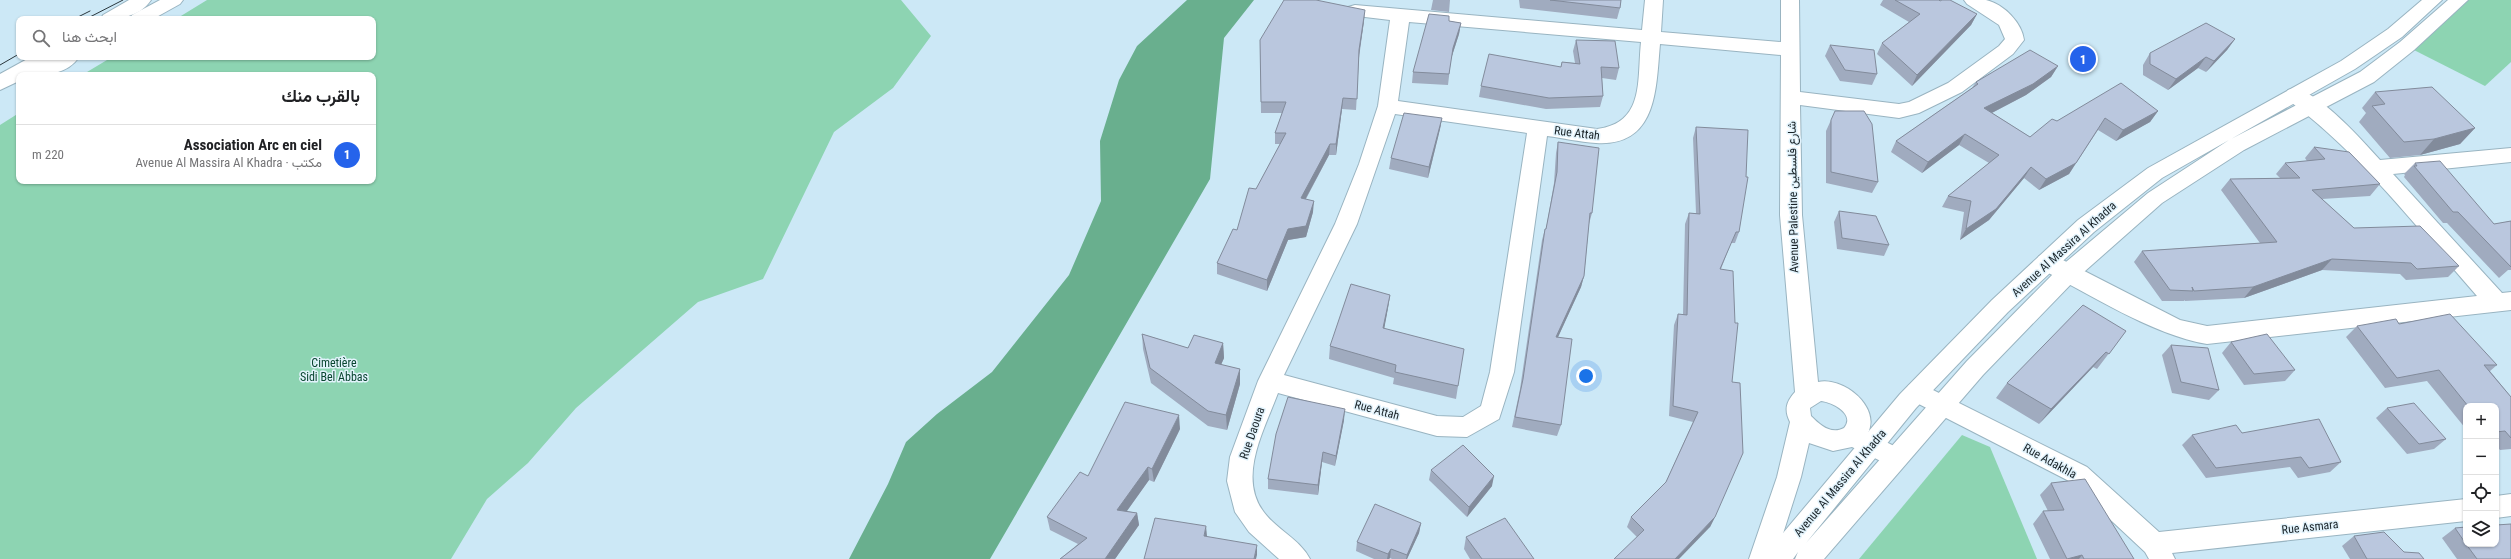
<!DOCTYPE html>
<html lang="ar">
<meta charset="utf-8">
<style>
:root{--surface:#fff;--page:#f6f6f6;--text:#202124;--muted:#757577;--line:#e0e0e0;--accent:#2563eb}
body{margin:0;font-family:"Roboto Condensed",Vazirmatn,sans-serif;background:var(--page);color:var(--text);direction:rtl}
.controls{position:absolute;right:12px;bottom:12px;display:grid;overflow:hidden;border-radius:8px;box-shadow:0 1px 3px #0004}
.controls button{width:36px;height:36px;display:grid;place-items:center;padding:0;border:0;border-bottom:1px solid var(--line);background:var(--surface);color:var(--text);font:20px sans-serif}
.you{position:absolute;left:1586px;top:376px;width:14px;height:14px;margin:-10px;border:3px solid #fff;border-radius:50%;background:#1a73e8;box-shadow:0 0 0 6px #1a73e833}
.badge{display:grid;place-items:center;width:26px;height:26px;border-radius:50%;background:var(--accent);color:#fff;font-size:13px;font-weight:700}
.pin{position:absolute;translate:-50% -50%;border:2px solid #fff;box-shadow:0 1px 4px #0006}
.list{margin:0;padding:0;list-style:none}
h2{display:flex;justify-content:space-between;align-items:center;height:52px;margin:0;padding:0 16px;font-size:17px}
h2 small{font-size:13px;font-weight:400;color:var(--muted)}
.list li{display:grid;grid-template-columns:26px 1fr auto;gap:12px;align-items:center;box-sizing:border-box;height:60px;padding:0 16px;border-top:1px solid var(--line)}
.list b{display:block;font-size:15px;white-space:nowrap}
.list p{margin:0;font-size:13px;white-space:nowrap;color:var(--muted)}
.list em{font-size:13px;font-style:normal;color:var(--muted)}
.icon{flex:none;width:22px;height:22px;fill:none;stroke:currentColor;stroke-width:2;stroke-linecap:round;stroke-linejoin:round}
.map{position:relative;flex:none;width:2511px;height:559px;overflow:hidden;direction:ltr}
.search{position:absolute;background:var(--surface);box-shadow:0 1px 3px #0004;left:16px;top:16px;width:360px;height:44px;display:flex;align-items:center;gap:10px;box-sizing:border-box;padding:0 14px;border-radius:8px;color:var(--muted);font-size:15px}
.panel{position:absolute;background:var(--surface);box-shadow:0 1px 3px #0004;left:16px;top:72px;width:360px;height:112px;border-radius:8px;direction:rtl}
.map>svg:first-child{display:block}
.green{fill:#8dd4b2}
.forest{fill:#69af8e}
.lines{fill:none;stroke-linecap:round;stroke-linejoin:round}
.street-casing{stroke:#99b4c1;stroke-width:2}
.secondary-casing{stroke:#99b4c1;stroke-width:2}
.highway-casing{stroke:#99b4c1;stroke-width:2}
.street{fill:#fff;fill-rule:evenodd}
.secondary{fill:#fff;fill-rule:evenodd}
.highway{fill:#fff;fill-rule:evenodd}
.tram{stroke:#2b373d;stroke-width:1}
.wall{fill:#a0abbf}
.shaded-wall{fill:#828b9b}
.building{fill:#bac7de;stroke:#828b9b}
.labels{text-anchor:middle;stroke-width:3;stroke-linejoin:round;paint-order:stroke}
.street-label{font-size:12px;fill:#192328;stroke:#e2f3fc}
.park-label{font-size:12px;fill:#08452f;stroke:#e2f3fc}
</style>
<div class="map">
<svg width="2511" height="559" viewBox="0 0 2511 559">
<rect width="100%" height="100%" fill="#cce8f6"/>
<!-- green -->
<g class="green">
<path d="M207 0H901L931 36 893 88 834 132 763 279 698 302 576 408 528 463 487 499 451 559H0V125L19 113V181H373V75H82L112 57H373V19H176Z"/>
<path d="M2462 0H2511V62L2485 86 2408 47Z"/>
<path d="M1962 435 1990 447 2037 559H1859Z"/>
</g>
<!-- forest -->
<path class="forest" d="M1187 0H1254L1224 38 1210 179 990 559H849L888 484 906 442 937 414 992 372 1069 275 1101 201 1100 141 1119 80 1137 46Z"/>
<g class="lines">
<!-- street casing -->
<g class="street-casing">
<g id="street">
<path d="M1645 0H1663L1661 32 1781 42V0H1799L1800 92 1899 104 1909 102 1948 83 1999 46 2005 39 1999 25 1967 4 1964 0C1971 0 1980 0 1986 0 2004 4 2022 23 2024 40L2013 54 1962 92 1919 113 1899 118 1800 105 1802 215 1818 382C1842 376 1881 406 1868 433L1904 451 1907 458 1904 465 1895 468 1852 447 1833 451 1809 443 1801 477 1775 559H1749L1777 477 1790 422C1784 410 1786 402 1795 392L1780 215 1781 55 1660 44C1656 87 1658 147 1596 143 1579 142 1563 138 1547 136L1514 372 1499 419 1467 437 1437 436 1278 393C1264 431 1235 480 1267 516 1280 531 1301 541 1310 559H1279L1249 532 1235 512 1227 481 1230 457 1258 381 1335 224 1359 164 1378 106 1390 20 1348 15 1346 11 1348 7 1355 5 1642 30ZM1409 22 1641 42C1637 80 1645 123 1597 129L1398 101ZM1395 114 1527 133 1490 372 1481 406 1463 417 1437 416 1284 375 1357 224ZM1821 401C1832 402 1856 414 1844 428 1831 435 1820 425 1811 416L1810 408Z"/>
<path d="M2295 88C2323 96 2361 139 2380 160L2511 148V162L2393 174 2502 293 2511 292V310L2207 344C2153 335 2089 294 2039 268L2036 262 2039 256 2047 254 2055 256 2180 320 2207 326 2477 296C2417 228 2361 154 2288 100L2285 95 2288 90Z"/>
<path d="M1917 382 2087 467 2159 532 2466 499V521L2172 553 2175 559H2149L2145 552 2069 481 1909 399 1905 392 1909 385Z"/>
<path d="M2511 494V516L2496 518V496Z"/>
</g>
</g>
<!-- secondary casing -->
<g class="secondary-casing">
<path id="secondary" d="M2422 0H2442L2402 37 2355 69 2231 139 2360 72 2400 42 2448 0H2468L2414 50 2374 82 2244 150 2162 203 2076 279 1983 375 1824 559H1795L1798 552 1793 559H1764L1768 551 1900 394 1992 300 2078 220 2148 168 2341 61 2388 29ZM2229 140 2148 193 2060 267 1967 361 1806 543 1916 408 2008 312 2094 232 2162 178Z"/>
</g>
<!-- highway casing -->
<g class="highway-casing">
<g id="highway">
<path d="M129 0H151C140 17 119 19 101 19L103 15Z"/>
<path d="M160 0H183L180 4 153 19H130L132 15Z"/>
<path d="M31 57H79C66 77 40 75 19 75V81L0 90V74Z"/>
</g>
</g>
<!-- street -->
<use href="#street" class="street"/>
<!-- secondary -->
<use href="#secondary" class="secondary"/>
<!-- highway -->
<use href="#highway" class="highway"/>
<!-- tram -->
<g class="tram">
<path d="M74 19 90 11"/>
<path d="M86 19 123 0"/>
<path d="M0 65 19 54"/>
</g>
</g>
<!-- wall -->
<g class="wall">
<path d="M1433 0H1450L1449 12 1431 10Z"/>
<path d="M1519 0H1621L1620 8 1617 19 1520 8Z"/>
<path d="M1883 0H1939L1977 14 1971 25 1912 86 1877 54 1882 43 1909 22 1880 5Z"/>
<path d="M1364 21 1359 58 1356 110 1342 109 1336 155H1329L1306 199 1313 212 1306 237 1288 240 1267 291 1217 274V263L1237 230 1256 189 1280 144H1275V133L1282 113H1261L1260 40Z"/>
<path d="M1449 21 1461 23 1459 34 1451 59 1448 85 1412 83 1413 72Z"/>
<path d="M2235 39 2227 50 2206 72 2198 68 2168 90 2143 75V65L2150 53Z"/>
<path d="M1576 40 1619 68 1616 80 1602 78 1603 96 1600 107 1546 109 1479 97 1481 86 1561 67 1562 62 1575 63 1573 51Z"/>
<path d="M1830 45 1877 74 1872 85 1840 81 1825 56Z"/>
<path d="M2058 66 2051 77 2026 95 1992 113 2030 137 2057 121 2158 111 2150 122 2116 141 2098 130 2069 174 2039 190 2024 178 1989 220 1960 240 1964 212 1942 207 1948 196 1989 163 1959 145 1922 173 1891 152 1896 141 1972 88 1976 82Z"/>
<path d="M2375 92 2475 128 2460 144 2420 155 2390 158 2359 122 2366 113 2362 108Z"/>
<path d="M1442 118 1440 129 1428 178 1389 169 1391 158Z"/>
<path d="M1831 120 1878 182 1872 193 1826 183V131Z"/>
<path d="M1696 127 1739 232 1735 243H1731L1721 269 1715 517 1710 527 1637 537 1627 527 1631 517 1666 482 1693 422 1669 416 1674 325 1678 314 1683 315 1685 224 1689 213H1696L1693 138Z"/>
<path d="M1558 142 1592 213 1589 224 1584 276 1581 287 1558 337 1561 425 1557 436 1512 427 1520 389 1542 240 1545 229H1546L1554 183 1556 153Z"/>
<path d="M2314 147 2380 184 2370 196 2322 199 2354 228 2459 266 2448 277 2406 280 2400 274 2322 270 2244 298 2185 301V300L2184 301H2162L2134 262 2142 251 2260 243 2221 190 2230 179 2280 178 2276 174 2285 163 2307 161 2305 158Z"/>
<path d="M2415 163 2494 224 2511 221V270H2508L2499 278 2447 223H2443L2404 177 2405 175 2404 174Z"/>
<path d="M1839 211 1889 245 1884 256 1837 249 1834 222Z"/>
<path d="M1390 295 1388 308 1384 328 1458 386 1456 399 1393 384 1394 378 1329 359 1330 346Z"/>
<path d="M2357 326 2497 365 2490 371 2511 397V449L2500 450 2496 445V406H2466V429L2427 381 2385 388 2346 337Z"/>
<path d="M2126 331 2097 369 2093 367 2039 424 1996 398 2007 383Z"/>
<path d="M1142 334 1188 348 1223 343 1224 358 1221 365 1240 369V384L1227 430 1208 426 1151 383 1143 349Z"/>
<path d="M2231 342 2295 370 2285 381 2244 385 2222 353Z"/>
<path d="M2171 345 2219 390 2209 400 2172 393 2162 355Z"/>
<path d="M2387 408 2446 439 2434 449 2407 454 2376 418Z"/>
<path d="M1344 420 1335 466 1322 462 1318 495 1268 489V479Z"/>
<path d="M1180 429 1154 482 1149 480 1127 511 1137 513 1139 525 1115 559H1060L1078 544 1050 530 1047 517 1088 476Z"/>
<path d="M2192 435 2341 462 2330 472 2298 478 2290 467 2206 478 2182 445Z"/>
<path d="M1431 470 1492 486 1467 517 1429 480Z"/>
<path d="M2051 483 2134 559H2050L2033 524 2043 511H2048L2040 495Z"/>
<path d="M1421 523 1419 533 1407 559H1392L1390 558 1389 559H1374L1356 551 1357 542Z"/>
<path d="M2455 528 2511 559H2457L2442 538Z"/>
<path d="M2354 536 2404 552 2424 559H2350L2342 546Z"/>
<path d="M1466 537 1534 559H1470L1464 549Z"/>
</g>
<!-- shaded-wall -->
<g class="shaded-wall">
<path d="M1365 10 1364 21 1358 61 1359 50Z"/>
<path d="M1977 14 1971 25 1912 86 1917 75Z"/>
<path d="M1461 23 1459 34 1451 59 1453 48Z"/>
<path d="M2235 39 2227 50 2206 72 2214 61Z"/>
<path d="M2206 57 2198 68 2168 90 2176 79Z"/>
<path d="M2058 66 2051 77 2026 95 1978 120 1984 108Z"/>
<path d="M1343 98 1342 109 1336 155V144Z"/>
<path d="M2158 111 2150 122 2116 141 2123 130Z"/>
<path d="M1442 118 1440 129 1428 178 1429 167Z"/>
<path d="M2475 128 2460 144 2420 155 2434 139Z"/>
<path d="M1965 134 1959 145 1922 173 1928 162Z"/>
<path d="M1330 144 1329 155 1300 209 1301 198Z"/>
<path d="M2076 163 2069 174 2039 190 2046 179Z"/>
<path d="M2031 167 2024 178 1989 220 1960 240 1966 229Z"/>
<path d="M1314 201 1313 212 1306 237 1288 240 1267 291V280L1288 229Z"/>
<path d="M2332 259 2322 270 2244 298 2253 287Z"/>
<path d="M1584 276 1581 287 1553 348 1556 337Z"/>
<path d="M1390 295 1388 308 1382 341 1383 328Z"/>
<path d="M1223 343 1224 358 1215 378V363Z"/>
<path d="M2106 352 2093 367 2039 424 2051 409Z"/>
<path d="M1240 369V384L1227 430 1226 415Z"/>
<path d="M1345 409 1344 420 1335 466 1336 456Z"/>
<path d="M1179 415 1180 429 1154 482 1152 469Z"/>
<path d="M1323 452 1322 462 1318 495V485Z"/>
<path d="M1148 467 1149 480 1119 522 1117 510Z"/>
<path d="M1494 476 1492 486 1467 517 1469 507Z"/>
<path d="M1137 513 1139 525 1115 559H1105Z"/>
<path d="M1715 517 1710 527 1679 559H1675Z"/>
<path d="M1421 523 1419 533 1407 559H1406L1407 555Z"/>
<path d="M1206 526 1207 536H1204Z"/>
<path d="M1257 545V555L1256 559H1254Z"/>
<path d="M1391 549 1390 558 1389 559H1387L1388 554Z"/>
<path d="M2082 555 2079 559H2067Z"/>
</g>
<!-- building -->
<g class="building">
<path d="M1284 0H1316L1365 10 1359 50 1357 99 1343 98 1336 144H1330L1301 198 1314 201 1306 226 1288 229 1267 280 1217 263 1233 229 1237 230 1249 188 1256 189 1286 133H1275L1286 102H1261L1260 40Z"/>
<path d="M1550 0H1621L1620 8Z"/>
<path d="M1895 0H1939L1940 1 1942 0H1950L1977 14 1917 75 1882 43 1920 14Z"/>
<path d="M1429 14 1449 16V21L1461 23 1453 48 1449 74 1413 72Z"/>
<path d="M2206 23 2235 39 2214 61 2206 57 2176 79 2150 64V53Z"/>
<path d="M1576 40 1615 41 1619 68 1601 67 1603 96 1549 98 1481 86 1489 54 1561 67 1562 62 1580 64Z"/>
<path d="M1830 45 1874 50 1877 74 1845 70Z"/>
<path d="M2030 50 2058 66 2033 84 1984 108 2030 137 2052 119 2057 121 2121 83 2158 111 2123 130 2105 118 2076 163 2046 179 2031 167 1996 209 1966 229 1971 201 1948 196 1999 155 1965 134 1928 162 1896 141 1978 84 1976 82Z"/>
<path d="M2432 87 2475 128 2434 139 2404 142 2372 106 2385 104 2375 92Z"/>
<path d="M1835 111H1864L1872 124 1878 182 1831 172V120Z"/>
<path d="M1404 113 1442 118 1429 167 1391 158Z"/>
<path d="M1696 127 1748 130 1746 177H1748L1739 232H1736L1720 269 1733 271 1735 323H1738L1732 382 1740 383 1743 453 1715 517 1675 559H1614L1644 530 1631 517 1666 482 1698 412 1673 406 1678 314 1687 315 1689 213 1700 214Z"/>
<path d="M1558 142 1599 148 1592 213H1590L1584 276 1556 337 1572 339 1561 425 1515 417 1523 379 1545 229H1546L1557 172Z"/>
<path d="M2314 147 2349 152 2380 184 2312 190 2354 228 2420 226 2459 266 2417 269 2411 263 2332 259 2253 287 2194 291 2192 287 2193 291 2170 290 2142 251 2277 242 2230 179 2300 178 2285 163 2325 159Z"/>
<path d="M2440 161 2494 224 2511 221V267L2458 212H2453L2414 166H2417L2415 163Z"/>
<path d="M1839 211 1876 216 1889 245 1842 238Z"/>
<path d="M1351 284 1390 295 1383 328 1464 349 1458 386 1395 372 1396 365 1330 346Z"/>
<path d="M2083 305 2126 331 2109 354 2106 352 2051 409 2007 383Z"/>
<path d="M2450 314 2497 365H2484L2511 397V438L2505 431 2496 432V406H2468L2439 370 2397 378 2357 326 2396 319 2399 324Z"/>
<path d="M1142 334 1188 348 1194 335 1223 343 1215 363 1240 369 1226 415 1208 411 1150 368Z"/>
<path d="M2267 334 2295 370 2254 374 2231 342Z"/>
<path d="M2171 345 2208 348 2219 390 2181 382Z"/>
<path d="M1288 397 1345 409 1336 456 1323 452 1318 485 1268 479 1276 434Z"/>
<path d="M1125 402 1179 415 1152 469 1148 467 1117 510 1137 513 1105 559H1060L1087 538 1047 517 1080 472 1088 476Z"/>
<path d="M2414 403 2446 439 2419 444 2387 408Z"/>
<path d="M2319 419 2341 462 2309 468 2301 457 2216 468 2192 435 2236 425 2242 433Z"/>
<path d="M1463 445 1494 476 1469 507 1431 470Z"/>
<path d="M2085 479 2134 559H2084L2082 555 2067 559 2043 511 2064 510 2051 483Z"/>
<path d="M1375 504 1421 523 1407 555 1391 549 1388 554 1357 542Z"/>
<path d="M1155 518 1206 526 1204 536 1257 545 1254 559H1144Z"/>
<path d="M1505 518 1534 559H1482L1466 537Z"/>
<path d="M2511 524V559H2477L2466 544H2496V525Z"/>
<path d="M2466 527V544L2455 528Z"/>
<path d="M2384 532 2404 552 2419 553 2424 559H2367L2354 536Z"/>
</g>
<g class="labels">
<!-- street labels -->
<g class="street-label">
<text transform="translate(1577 133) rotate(7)" y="4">Rue Attah</text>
<text transform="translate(1793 197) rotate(-91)" y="4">Avenue Palestine شارع فلسطين</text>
<text transform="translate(2064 249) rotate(-42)" y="4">Avenue Al Massira Al Khadra</text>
<text transform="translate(1377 410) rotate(15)" y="4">Rue Attah</text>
<text transform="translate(1252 433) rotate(-71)" y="4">Rue Daoura</text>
<text transform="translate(2050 461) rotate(29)" y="4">Rue Adakhla</text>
<text transform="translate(1840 483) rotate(-50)" y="4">Avenue Al Massira Al Khadra</text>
<text transform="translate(2310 527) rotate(-6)" y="4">Rue Asmara</text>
</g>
<!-- park labels -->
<g class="park-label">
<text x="334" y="367">Cimetière<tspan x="334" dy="14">Sidi Bel Abbas</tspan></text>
</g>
</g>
</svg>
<div class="controls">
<button>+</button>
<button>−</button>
<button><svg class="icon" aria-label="locate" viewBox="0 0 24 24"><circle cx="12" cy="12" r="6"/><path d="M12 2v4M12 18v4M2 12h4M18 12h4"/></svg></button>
<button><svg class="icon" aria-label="layers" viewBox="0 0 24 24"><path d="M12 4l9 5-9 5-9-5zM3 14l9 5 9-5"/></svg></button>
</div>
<div class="you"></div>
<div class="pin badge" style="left:2083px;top:59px">1</div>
<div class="search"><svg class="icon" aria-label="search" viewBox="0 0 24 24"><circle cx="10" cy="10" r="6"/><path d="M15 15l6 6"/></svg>ابحث هنا</div>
<section class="panel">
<h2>بالقرب منك<small></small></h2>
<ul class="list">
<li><span class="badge">1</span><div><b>Association Arc en ciel</b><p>مكتب · Avenue Al Massira Al Khadra</p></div><em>220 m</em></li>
</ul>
</section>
</div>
